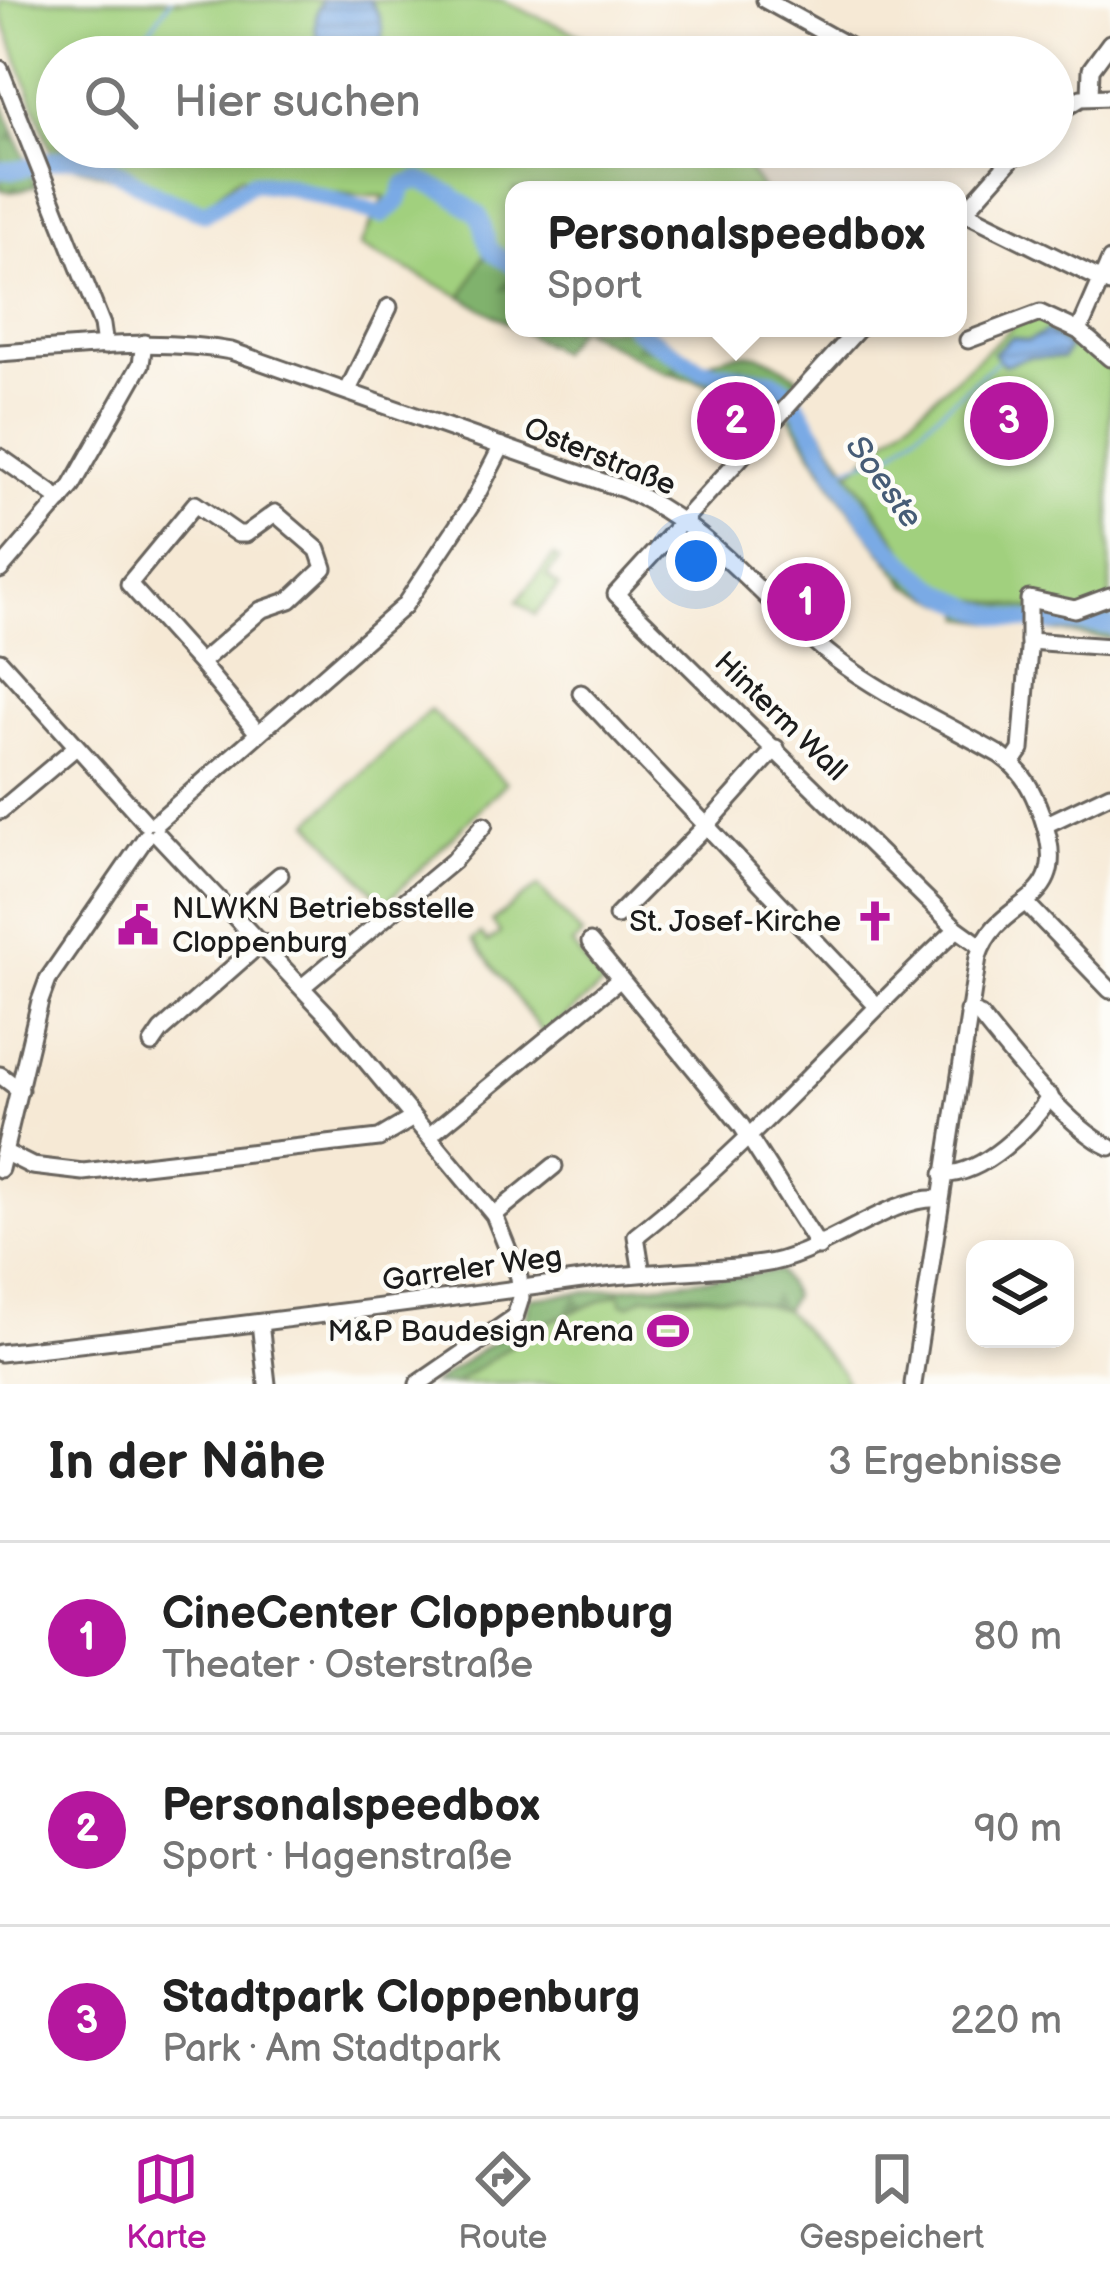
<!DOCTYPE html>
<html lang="de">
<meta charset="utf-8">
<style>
:root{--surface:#fff;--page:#f2f2f2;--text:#222;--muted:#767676;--line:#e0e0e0;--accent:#b5179e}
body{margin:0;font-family:"Balsamiq Sans",sans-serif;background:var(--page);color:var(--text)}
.controls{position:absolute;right:36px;bottom:36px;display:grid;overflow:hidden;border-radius:24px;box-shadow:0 6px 18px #0003}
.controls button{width:108px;height:108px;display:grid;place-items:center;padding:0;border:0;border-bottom:3px solid var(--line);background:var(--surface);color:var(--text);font:60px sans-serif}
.you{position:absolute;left:696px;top:561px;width:42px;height:42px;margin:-30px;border:9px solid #fff;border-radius:50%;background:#1a73e8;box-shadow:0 0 0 18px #1a73e833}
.badge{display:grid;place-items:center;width:78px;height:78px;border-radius:50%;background:var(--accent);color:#fff;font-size:39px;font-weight:700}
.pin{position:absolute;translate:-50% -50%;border:6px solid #fff;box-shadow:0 3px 12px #0006}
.popup{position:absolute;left:505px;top:181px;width:462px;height:156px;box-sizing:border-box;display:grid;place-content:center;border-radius:24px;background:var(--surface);filter:drop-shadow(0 3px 9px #0005);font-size:39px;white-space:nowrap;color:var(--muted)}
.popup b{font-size:45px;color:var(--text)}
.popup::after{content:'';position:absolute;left:50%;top:100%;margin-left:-24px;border:24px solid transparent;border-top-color:var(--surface)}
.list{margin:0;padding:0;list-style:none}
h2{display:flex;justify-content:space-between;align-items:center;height:156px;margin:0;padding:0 48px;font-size:51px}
h2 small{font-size:39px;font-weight:400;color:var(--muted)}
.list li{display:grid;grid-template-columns:78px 1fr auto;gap:36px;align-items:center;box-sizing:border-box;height:192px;padding:0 48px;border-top:3px solid var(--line)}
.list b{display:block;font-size:45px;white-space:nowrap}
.list p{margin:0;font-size:39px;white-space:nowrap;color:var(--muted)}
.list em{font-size:39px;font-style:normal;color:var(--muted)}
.icon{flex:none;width:66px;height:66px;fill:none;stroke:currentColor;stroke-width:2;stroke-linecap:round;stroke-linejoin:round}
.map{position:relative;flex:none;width:1110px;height:1384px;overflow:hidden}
.search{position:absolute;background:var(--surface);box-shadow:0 6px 18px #0003;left:36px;right:36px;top:36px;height:132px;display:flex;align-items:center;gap:30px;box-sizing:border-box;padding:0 42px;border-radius:66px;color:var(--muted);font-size:45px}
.sheet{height:732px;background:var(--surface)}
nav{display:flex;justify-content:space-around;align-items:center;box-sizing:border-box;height:168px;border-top:3px solid var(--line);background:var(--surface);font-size:33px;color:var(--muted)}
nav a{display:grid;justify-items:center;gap:6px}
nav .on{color:var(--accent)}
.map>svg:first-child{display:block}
.forest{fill:url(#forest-firs);stroke:#4e6744;stroke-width:3}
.park{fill:#a1d07e;stroke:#5e764d;stroke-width:3}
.water{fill:url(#water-rules);stroke:#4b6380;stroke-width:3}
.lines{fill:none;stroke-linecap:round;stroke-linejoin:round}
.stream{stroke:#7aaae5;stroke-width:3}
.river{stroke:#7aaae5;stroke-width:18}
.minor-casing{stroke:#68645d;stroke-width:21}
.minor{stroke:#fff;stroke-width:15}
.labels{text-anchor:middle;stroke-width:9;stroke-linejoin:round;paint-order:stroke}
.street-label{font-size:30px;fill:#1c1c1c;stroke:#fdfcf7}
.poi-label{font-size:30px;fill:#1c1c1c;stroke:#fdfcf7;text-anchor:end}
.water-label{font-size:33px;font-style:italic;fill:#465c76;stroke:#fdfcf7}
</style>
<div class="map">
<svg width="1110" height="1384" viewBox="0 0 1110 1384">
<defs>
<pattern id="forest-firs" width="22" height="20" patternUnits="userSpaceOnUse" patternTransform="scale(3)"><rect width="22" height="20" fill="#80b26d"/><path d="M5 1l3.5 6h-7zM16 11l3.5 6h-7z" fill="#689059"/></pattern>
<pattern id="water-rules" width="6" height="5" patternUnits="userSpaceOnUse" patternTransform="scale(3)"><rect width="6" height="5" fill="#7aaae5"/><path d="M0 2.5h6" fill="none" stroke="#638ab9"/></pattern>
</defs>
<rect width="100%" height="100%" fill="#fdfcf7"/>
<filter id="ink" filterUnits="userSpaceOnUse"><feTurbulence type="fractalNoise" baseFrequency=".00833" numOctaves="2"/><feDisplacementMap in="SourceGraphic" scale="24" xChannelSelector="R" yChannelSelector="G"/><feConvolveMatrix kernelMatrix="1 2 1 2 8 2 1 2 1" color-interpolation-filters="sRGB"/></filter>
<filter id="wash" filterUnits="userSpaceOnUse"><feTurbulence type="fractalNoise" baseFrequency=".004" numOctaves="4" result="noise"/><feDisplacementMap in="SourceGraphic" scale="48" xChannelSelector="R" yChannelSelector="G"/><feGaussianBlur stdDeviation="2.7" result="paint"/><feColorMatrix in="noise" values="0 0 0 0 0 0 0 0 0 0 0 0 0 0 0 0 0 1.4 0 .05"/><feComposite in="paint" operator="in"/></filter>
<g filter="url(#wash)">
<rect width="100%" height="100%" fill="#f6e9d5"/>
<!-- forest -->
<g class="forest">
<path d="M0 97 36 186 12 192 0 189Z"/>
<path d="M384 204 514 256V327L462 297 465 291Z"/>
<path d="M516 328H578L559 352Z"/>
<path d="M579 328H649L706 364C745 345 766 353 799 378L778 402 664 372Z"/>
<path d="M802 402 921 575 1079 617 1110 608V639L964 618V611L907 585 838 494 790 416Z"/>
<path d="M779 1271 793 1296 785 1310C741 1298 670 1283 629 1305L622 1303 619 1293 545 1323 454 1384H432L525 1320 530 1298Z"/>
</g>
<!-- park -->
<g class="park">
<path d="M0 0H503C542 22 586 33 625 57H57V147H730L763 190H514V256L490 244 462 297 360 246 385 196C335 197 289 182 240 176L204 206 54 159 0 11Z"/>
<path d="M1033 316 1081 339 1110 363V608L1079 617 946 594 921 575 850 472 1016 324Z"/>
<path d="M554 556 559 560 547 576 559 586 535 615 517 601Z"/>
<path d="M430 710 506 783 385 904 310 822Z"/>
<path d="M538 886 582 935 572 945 603 985 544 1035 473 940 481 934 488 942 500 933 492 921Z"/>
<path d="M620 1293 622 1303 629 1305 646 1296 735 1297 785 1310 842 1372 847 1384H454L545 1323Z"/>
</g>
<!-- water -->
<g class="water">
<path d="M322 0H369C384 17 386 37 376 57 364 57 344 61 333 56 311 48 313 16 322 0Z"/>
<path d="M1048 331 1069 348 1063 358 1029 357 1004 365 993 353 1012 337 1028 341Z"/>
</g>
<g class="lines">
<!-- stream -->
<g class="stream">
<path d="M122 57 145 36 171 0"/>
<path d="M83 159 86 147"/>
<path d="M836 472C856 460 875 462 895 451L998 360"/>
</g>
<!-- river -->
<g class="river">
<path d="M0 170C27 173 48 157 74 158 109 159 131 182 160 196 174 203 190 207 205 213L252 182 287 186 382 215 398 202 404 185 419 180 449 193 479 215C492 244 477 247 514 265"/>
<path d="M634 328 701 370 772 381 787 390C804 412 815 436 829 460 873 535 921 599 1009 618 1042 625 1077 620 1110 626"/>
</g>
</g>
</g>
<g filter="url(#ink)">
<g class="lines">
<!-- minor casing -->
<g class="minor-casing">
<g id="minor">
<path d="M765 0 868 57"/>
<path d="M0 69 102 325 105 346"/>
<path d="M1090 96 1091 69 1110 43"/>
<path d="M1053 115 1081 98 1110 97"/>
<path d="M964 212 1110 284"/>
<path d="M960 217 1022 147"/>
<path d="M859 328 616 594 956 928 981 946"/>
<path d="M1079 331 1110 260"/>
<path d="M968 340 1040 313 1079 331 1110 358"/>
<path d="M0 353C77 348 154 337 231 351L626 490C711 526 762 601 833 657 884 696 945 723 1000 755 1024 772 1032 789 1042 816 1076 912 999 891 978 957L913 1384"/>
<path d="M348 390 389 307"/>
<path d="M0 457 61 500"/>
<path d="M0 570 72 486 141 364 144 343"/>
<path d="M1029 641 1110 647"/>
<path d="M0 661 146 823"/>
<path d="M200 663 129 584 195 504 238 534H246L275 513 318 550 324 568 290 600 261 610 200 663 257 732"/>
<path d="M581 693 876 1005"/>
<path d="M1012 763 1021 750 1029 649V599L1075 609 1110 596"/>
<path d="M0 811 76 747"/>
<path d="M156 823 404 606 472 504 502 446"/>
<path d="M1045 825 1110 794"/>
<path d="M158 835 333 1021 494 1215 519 1277 521 1298 515 1317 418 1384"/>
<path d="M1026 903 1110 990"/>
<path d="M234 914 280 875"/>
<path d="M617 916 707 825 776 748"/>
<path d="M590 942 741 1125 819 1247"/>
<path d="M302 987 453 861 484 825"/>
<path d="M968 1011 980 1016C1009 1052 1069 1129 1110 1147"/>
<path d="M152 1044 161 1031 262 942"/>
<path d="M0 1075 20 1090"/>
<path d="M429 1136 619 980"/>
<path d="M6 1153 32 1166 83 1172 379 1138 413 1118"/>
<path d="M0 1169 40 1001 48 979 146 837"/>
<path d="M943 1174C983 1175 1030 1128 1050 1096"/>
<path d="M494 1215 554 1166"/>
<path d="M642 1273 636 1236C753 1144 849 1030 957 929"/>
<path d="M260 1323 267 1384"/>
<path d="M0 1353C197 1331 393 1306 589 1279 647 1271 705 1272 762 1264 821 1257 889 1195 940 1199"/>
</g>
</g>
<!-- minor -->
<use href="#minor" class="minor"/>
</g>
</g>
<!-- icons -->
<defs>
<g id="church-bare" transform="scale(3.24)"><path d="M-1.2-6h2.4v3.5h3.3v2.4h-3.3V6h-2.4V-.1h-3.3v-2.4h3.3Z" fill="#b5179e" stroke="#fdfcf7" stroke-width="2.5" paint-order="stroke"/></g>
<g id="civic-bare" transform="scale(3.24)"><path d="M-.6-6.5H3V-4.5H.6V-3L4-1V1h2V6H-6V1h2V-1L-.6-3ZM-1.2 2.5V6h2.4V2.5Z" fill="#b5179e" stroke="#fdfcf7" stroke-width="2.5" paint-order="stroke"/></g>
<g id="stadium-bare" transform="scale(3.24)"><path d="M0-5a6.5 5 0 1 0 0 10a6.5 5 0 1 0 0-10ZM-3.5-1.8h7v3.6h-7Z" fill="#b5179e" stroke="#fdfcf7" stroke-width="2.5" paint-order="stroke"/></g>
</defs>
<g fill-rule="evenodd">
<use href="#church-bare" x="875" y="921"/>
<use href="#civic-bare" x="138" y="925"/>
<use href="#stadium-bare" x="668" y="1331"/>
</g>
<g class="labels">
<!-- street labels -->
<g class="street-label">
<text transform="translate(600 456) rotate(22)" y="10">Osterstraße</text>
<text transform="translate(781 716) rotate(44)" y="10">Hinterm Wall</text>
<text transform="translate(472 1268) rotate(-8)" y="10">Garreler Weg</text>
</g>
<!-- poi labels -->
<g class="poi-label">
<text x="172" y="918" text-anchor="start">NLWKN Betriebsstelle<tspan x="172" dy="34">Cloppenburg</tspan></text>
<text x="841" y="931">St. Josef-Kirche</text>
<text x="634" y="1341">M&amp;P Baudesign Arena</text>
</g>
<!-- water labels -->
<g class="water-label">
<text transform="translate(885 481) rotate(54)" y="12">Soeste</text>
</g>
</g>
</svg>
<div class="controls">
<button><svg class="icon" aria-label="layers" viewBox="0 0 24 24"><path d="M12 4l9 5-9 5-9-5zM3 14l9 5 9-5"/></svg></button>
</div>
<div class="you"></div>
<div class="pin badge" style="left:806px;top:602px">1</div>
<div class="pin badge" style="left:736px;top:421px">2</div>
<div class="popup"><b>Personalspeedbox</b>Sport</div>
<div class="pin badge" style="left:1009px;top:421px">3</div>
<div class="search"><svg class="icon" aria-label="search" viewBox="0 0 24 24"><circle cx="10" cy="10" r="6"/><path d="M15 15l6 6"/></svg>Hier suchen</div>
</div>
<section class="sheet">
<h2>In der Nähe<small>3 Ergebnisse</small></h2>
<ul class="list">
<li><span class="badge">1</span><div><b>CineCenter Cloppenburg</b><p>Theater · Osterstraße</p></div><em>80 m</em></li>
<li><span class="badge">2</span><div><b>Personalspeedbox</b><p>Sport · Hagenstraße</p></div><em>90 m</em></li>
<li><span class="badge">3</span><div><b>Stadtpark Cloppenburg</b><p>Park · Am Stadtpark</p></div><em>220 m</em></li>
</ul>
</section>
<nav>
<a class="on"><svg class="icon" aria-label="map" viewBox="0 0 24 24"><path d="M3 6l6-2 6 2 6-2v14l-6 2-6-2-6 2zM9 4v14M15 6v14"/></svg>Karte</a>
<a><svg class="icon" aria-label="directions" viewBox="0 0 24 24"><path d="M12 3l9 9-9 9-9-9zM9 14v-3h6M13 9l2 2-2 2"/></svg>Route</a>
<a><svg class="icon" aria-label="saved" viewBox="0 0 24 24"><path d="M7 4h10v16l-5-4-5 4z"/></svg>Gespeichert</a>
</nav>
